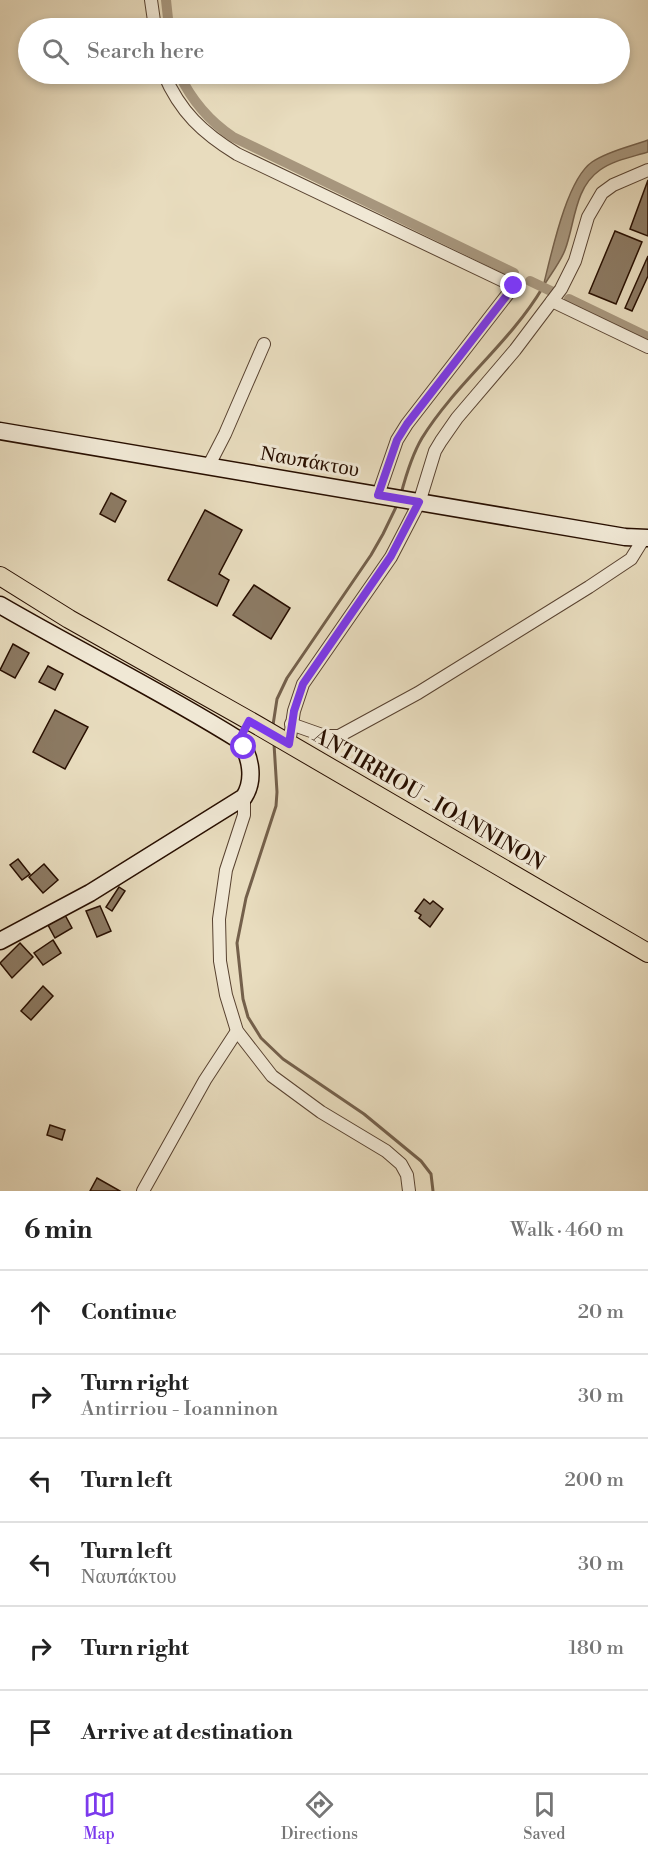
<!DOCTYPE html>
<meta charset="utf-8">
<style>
:root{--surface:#fff;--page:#f6f6f6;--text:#222;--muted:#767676;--line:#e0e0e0;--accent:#7c3aed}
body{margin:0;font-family:"Libre Bodoni",serif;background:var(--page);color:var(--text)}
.stop{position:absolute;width:18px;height:18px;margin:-14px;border:4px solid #7c3aed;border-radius:50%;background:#fff}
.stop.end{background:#7c3aed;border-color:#fff;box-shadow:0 2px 6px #0008}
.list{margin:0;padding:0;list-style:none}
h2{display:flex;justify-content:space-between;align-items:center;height:78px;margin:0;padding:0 24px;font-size:26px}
h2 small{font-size:20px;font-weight:400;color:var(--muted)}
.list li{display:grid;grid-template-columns:39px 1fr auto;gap:18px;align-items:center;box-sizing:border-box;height:84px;padding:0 24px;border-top:2px solid var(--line)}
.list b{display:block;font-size:22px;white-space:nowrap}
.list p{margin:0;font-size:20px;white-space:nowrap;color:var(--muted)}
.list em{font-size:20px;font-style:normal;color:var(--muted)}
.icon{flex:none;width:33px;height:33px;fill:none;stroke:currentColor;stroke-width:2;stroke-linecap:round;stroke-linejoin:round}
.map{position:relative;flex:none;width:648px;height:1191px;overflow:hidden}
.search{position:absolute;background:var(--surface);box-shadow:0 3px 9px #0003;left:18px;right:18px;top:18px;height:66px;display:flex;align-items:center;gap:15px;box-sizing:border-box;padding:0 21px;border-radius:33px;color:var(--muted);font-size:22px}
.sheet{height:582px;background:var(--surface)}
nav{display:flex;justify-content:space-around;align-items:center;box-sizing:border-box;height:84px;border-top:2px solid var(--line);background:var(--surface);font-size:16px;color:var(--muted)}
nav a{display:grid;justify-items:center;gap:3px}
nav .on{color:var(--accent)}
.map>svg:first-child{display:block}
.water{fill:#a7967d;stroke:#74604b;stroke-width:1.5}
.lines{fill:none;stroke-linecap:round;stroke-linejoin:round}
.stream{stroke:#74604b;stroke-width:3}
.canal{stroke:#a7967d;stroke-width:10}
.building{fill:#8c7a63;stroke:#280f00;stroke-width:1.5}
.street-casing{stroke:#584230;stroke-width:14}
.secondary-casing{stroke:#280f00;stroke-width:19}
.primary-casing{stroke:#280f00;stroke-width:20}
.street{stroke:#f0e8d5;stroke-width:12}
.secondary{stroke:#f0e8d5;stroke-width:16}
.primary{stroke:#e8dcbe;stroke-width:18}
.route{stroke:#7c3aed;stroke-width:8}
.labels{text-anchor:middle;stroke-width:6;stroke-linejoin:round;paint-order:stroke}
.street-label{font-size:21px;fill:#280f00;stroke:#f0e8d5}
</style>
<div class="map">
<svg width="648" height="1191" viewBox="0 0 648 1191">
<rect width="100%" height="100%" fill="#e8dcbe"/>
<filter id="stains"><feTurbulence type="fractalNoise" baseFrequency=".00333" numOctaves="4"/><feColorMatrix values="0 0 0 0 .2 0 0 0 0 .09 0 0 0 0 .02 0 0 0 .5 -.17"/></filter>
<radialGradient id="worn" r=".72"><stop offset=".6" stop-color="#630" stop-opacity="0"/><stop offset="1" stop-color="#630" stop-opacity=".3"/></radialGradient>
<!-- water -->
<path class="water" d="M648 140V152C632 157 614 160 600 170 574 188 575 224 565 250 560 263 550 275 543 287 551 256 566 180 592 162 608 151 629 147 648 140Z"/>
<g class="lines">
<!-- stream -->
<g class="stream">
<path d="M401 494C406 475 412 455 422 438 456 383 510 343 543 287"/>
<path d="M273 725 277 699 287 678 371 555 383 534 398 503"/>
<path d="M274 744 277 792 276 806 246 898 237 943 243 999 248 1017 261 1038 283 1059 364 1114 421 1161 431 1174 433 1191"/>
</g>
<!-- canal -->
<g class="canal">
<path d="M166 0 169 28"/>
<path d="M179 74C191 99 209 121 233 137L514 273"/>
<path d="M530 281 553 292"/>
<path d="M569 299 648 337"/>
</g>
</g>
<!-- building -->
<g class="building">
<path d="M648 180V236L630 229Z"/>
<path d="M615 231 642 242 616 304 589 293Z"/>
<path d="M648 256V276L632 311 625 308Z"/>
<path d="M111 493 126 501 115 522 100 514Z"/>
<path d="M205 510 242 530 219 574 229 580 217 606 168 580Z"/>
<path d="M254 585 290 608 271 639 233 615Z"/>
<path d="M13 644 29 653 15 678 0 670Z"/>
<path d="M48 666 63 674 55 690 39 682Z"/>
<path d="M55 710 88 727 65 769 33 752Z"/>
<path d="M18 859 30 874 22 880 10 865Z"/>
<path d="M44 864 58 880 43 893 29 877Z"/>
<path d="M119 887 125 891 112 911 106 907Z"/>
<path d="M424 899 430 904 433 901 443 909 430 927 419 918 421 915 415 911Z"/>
<path d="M100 906 111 931 97 937 86 911Z"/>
<path d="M65 915 72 928 55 938 48 925Z"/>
<path d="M53 940 61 953 43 965 34 953Z"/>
<path d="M20 943 33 957 12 978 0 963Z"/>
<path d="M43 986 53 996 31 1020 21 1011Z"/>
<path d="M50 1125 65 1130 62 1140 47 1135Z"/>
<path d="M97 1178 120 1191H90Z"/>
</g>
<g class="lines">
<!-- street casing -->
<g class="street-casing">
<g id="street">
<path d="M151 0 155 28"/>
<path d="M164 74C180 112 203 133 237 154L514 286 407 424 397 440 378 495"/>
<path d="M552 301 648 347"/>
<path d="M208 467 225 434 264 344"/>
<path d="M291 724 325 736H339L418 693 589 587 631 559 644 538"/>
<path d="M289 744 294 711 303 684 391 557 419 503 435 451 441 441 457 418 515 350 561 289 575 261 588 217 602 193 613 185 648 170"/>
<path d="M244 797V815L226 870 219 919 220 961 226 995 237 1031 272 1076 321 1112 386 1151 401 1164 407 1175 409 1191"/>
<path d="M143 1191 205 1080 237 1031"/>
</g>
</g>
<!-- secondary casing -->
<g class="secondary-casing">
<g id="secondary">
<path d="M0 431 625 537 648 538"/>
<path d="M0 605C79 651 161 691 239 740 251 756 255 780 244 797L90 893 0 941"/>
</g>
</g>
<!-- primary casing -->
<g class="primary-casing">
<path id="primary" d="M0 576 69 619 257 725 648 953"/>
</g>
<!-- street -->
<use href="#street" class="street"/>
<!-- secondary -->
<use href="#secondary" class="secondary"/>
<!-- primary -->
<use href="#primary" class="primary"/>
</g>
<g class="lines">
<!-- route -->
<path class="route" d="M244 747 239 740 249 721 289 744 294 711 303 684 391 556 419 502 378 495 397 440 407 424 514 286"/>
</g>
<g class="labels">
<!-- street labels -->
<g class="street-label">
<text transform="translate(310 461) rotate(10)" y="7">Ναυπάκτου</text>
<text transform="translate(429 799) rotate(30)" y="7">ANTIRRIOU - IOANNINON</text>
</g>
</g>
<rect width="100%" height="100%" filter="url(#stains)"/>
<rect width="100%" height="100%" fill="url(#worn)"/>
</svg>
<div class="stop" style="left:244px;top:747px"></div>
<div class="stop end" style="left:514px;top:286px"></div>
<div class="search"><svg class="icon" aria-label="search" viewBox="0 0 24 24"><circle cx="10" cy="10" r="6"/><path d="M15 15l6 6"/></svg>Search here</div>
</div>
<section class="sheet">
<h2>6 min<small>Walk · 460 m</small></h2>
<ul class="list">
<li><svg class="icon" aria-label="ahead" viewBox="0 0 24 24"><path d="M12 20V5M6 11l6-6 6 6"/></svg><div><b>Continue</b></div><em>20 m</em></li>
<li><svg class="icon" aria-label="right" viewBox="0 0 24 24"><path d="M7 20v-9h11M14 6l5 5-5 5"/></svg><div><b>Turn right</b><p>Antirriou - Ioanninon</p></div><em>30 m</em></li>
<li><svg class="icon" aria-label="left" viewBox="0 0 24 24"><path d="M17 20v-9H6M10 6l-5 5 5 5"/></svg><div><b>Turn left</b></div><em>200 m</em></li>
<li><svg class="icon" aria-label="left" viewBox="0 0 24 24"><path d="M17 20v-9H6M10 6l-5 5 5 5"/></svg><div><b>Turn left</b><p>Ναυπάκτου</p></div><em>30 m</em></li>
<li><svg class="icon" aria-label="right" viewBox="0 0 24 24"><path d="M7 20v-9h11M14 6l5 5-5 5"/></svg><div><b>Turn right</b></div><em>180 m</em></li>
<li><svg class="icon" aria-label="arrive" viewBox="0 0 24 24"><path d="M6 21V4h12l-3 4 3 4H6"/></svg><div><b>Arrive at destination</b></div></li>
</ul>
</section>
<nav>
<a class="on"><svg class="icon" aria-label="map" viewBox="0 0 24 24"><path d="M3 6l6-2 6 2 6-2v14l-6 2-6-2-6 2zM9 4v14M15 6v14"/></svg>Map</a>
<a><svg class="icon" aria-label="directions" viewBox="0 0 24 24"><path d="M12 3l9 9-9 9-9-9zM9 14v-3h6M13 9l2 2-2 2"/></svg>Directions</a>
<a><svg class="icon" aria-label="saved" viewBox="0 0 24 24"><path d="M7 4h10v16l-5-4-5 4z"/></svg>Saved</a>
</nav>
